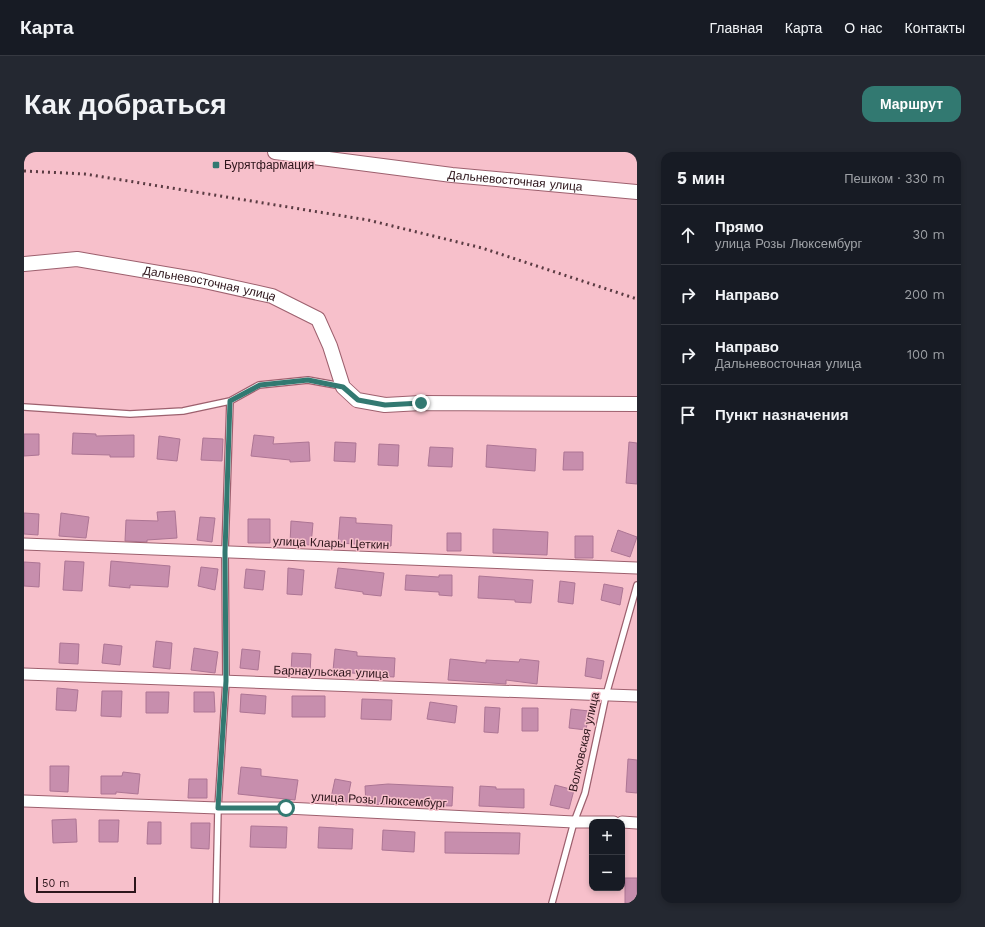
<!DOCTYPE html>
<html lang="ru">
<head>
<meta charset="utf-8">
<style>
  body { margin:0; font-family:"Work Sans",sans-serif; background:#242831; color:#f1f3f6 }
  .controls { position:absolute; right:12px; bottom:12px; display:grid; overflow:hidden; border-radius:8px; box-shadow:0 2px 6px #0003 }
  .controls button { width:36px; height:36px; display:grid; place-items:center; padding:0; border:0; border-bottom:1px solid #363941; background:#171b24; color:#f1f3f6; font:20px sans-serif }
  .scale { position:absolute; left:12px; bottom:10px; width:100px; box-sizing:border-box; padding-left:4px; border:2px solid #2d151b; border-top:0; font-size:11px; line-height:14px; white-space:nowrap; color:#2d151b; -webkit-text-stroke:3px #f7c0cb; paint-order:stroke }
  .stop { position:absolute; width:12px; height:12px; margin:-9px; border:3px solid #327971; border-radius:50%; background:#fff }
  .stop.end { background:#327971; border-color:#fff; box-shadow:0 1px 4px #0008 }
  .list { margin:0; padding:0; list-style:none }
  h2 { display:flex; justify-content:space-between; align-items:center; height:52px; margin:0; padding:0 16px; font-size:17px }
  h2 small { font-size:13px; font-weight:400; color:#9ea1a6 }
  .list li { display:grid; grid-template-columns:26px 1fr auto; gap:12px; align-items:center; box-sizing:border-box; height:60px; padding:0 16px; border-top:1px solid #363941 }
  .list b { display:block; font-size:15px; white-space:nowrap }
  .list p { margin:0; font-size:13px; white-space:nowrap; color:#9ea1a6 }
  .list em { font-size:13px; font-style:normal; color:#9ea1a6 }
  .icon { flex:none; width:22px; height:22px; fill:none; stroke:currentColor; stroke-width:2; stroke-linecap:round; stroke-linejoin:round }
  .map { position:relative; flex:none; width:613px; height:751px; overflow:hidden; border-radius:12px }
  header { display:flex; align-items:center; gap:24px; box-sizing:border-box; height:56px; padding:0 20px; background:#171b24; border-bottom:1px solid #363941 }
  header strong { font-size:19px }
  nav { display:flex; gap:22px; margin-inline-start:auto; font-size:14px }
  .intro { display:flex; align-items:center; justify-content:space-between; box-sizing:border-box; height:96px; padding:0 24px }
  h1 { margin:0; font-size:28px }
  .button { padding:10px 18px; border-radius:12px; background:#327971; color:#fff; font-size:14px; font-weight:700 }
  main { display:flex; gap:24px; padding:0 24px }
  aside { flex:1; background:#171b24; border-radius:12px; box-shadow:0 2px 6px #0003 }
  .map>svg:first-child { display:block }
  .building { fill:#c78ead; stroke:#ad7594 }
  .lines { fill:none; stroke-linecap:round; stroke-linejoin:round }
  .service-casing { stroke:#9d606e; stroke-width:8 }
  .minor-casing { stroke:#9d606e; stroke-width:13 }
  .tertiary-casing { stroke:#9d606e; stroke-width:16 }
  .service { stroke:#fff; stroke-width:5.5 }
  .minor { stroke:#fff; stroke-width:11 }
  .tertiary { stroke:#fff; stroke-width:14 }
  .rail { stroke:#5a3b42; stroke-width:3; stroke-dasharray:2 4; stroke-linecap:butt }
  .route { stroke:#327971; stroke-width:5 }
  .poi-dot { fill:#327971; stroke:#f7c0cb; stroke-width:1.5 }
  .labels { text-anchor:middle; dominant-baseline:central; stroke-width:3; stroke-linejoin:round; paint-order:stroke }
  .poi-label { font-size:12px; fill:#2d151b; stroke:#f7c0cb; text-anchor:start }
  .street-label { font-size:12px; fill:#2d151b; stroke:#f7c0cb }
</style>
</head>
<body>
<header>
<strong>Карта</strong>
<nav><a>Главная</a><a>Карта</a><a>О нас</a><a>Контакты</a></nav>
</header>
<div class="intro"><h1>Как добраться</h1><a class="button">Маршрут</a></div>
<main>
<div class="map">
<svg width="613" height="751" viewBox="0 0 613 751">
  <rect width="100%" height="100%" fill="#f7c0cb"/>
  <path class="building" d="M 49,281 L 72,282 L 72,284 L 110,283 L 110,305 L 86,305 L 86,303 L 48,302 Z
    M 0,282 L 15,282 L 15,303 L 0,304 Z
    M 230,283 L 250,285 L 249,292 L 285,290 L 286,309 L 266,310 L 266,308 L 227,304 Z
    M 135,284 L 156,287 L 153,309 L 133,307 Z
    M 179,286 L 199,287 L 198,309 L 177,308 Z
    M 311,290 L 332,291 L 331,310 L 310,309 Z
    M 605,290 L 613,291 L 613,332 L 602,331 Z
    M 355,292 L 375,293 L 374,314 L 354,313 Z
    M 463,293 L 512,297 L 511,319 L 462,315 Z
    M 406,295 L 429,296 L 428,315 L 404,314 Z
    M 540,300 L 559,300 L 559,318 L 539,318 Z
    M 151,359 L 153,386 L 123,388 L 123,390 L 101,389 L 102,368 L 134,369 L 133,360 Z
    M 0,361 L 15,362 L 14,383 L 0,382 Z
    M 37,361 L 65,365 L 62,386 L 35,384 Z
    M 176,365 L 191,366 L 188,390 L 173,388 Z
    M 316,365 L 332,366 L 332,371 L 368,373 L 367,394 L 314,391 Z
    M 224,367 L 246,367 L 246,391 L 224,391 Z
    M 267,369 L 289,371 L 287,393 L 266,392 Z
    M 469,377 L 524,380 L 523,403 L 469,401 Z
    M 594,378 L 613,385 L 606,405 L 587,399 Z
    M 423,381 L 437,381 L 437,399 L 423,399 Z
    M 551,384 L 569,384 L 569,406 L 551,406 Z
    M 41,409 L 60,410 L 58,439 L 39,438 Z
    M 87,409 L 146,414 L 144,435 L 106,433 L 106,436 L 85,434 Z
    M 0,410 L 16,411 L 15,435 L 0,434 Z
    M 177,415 L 194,417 L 191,438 L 174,434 Z
    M 264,416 L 280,418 L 278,443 L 263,442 Z
    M 314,416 L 360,421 L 357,444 L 339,442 L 339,440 L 311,436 Z
    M 222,417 L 241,419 L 239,438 L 220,436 Z
    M 382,423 L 415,425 L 415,423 L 428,423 L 428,444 L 415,443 L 415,440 L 381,438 Z
    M 455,424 L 509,428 L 507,451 L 491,450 L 491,448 L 454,446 Z
    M 536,429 L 551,431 L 549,452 L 534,450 Z
    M 580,432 L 599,436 L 596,453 L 577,448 Z
    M 132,489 L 148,491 L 146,517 L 129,515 Z
    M 36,491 L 55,492 L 54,512 L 35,511 Z
    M 80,492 L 98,494 L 96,513 L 78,511 Z
    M 170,496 L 194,500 L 191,521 L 167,518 Z
    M 218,497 L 236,499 L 234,518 L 216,516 Z
    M 311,497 L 333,500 L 333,504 L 371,506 L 370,525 L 338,523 L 338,522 L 309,519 Z
    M 268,501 L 287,502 L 286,521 L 267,520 Z
    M 563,506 L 580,509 L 577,527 L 561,524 Z
    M 426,507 L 462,511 L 462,508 L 495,510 L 496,507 L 515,509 L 513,532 L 482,528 L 482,532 L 424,528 Z
    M 33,536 L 54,538 L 52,559 L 32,558 Z
    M 78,539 L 98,539 L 97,565 L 77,564 Z
    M 122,540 L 145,540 L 144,561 L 122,561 Z
    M 170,540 L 190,540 L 191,560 L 170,560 Z
    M 217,542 L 242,544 L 241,562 L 216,560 Z
    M 268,544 L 301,544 L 301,565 L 268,565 Z
    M 338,547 L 368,548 L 367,568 L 337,567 Z
    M 406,550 L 433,554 L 431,571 L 403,567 Z
    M 461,555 L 476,556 L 474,581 L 460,580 Z
    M 498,556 L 514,556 L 514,579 L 498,579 Z
    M 547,557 L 565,559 L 562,578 L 545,576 Z
    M 604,607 L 613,608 L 613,641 L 602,640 Z
    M 26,614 L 45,614 L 44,640 L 26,639 Z
    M 217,615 L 237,617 L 237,624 L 274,628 L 271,648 L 214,642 Z
    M 99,620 L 116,622 L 114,642 L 92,640 L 92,642 L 77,642 L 77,624 L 98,624 Z
    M 165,627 L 183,627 L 183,646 L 164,646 Z
    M 311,627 L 327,630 L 323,650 L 307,646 Z
    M 364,632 L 429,635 L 428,654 L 367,652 L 342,653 L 341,634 Z
    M 531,633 L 550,638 L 545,657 L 526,653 Z
    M 456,634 L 472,635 L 472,637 L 500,637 L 500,656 L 455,654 Z
    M 52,667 L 53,690 L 29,691 L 28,668 Z
    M 75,668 L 95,668 L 94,690 L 75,690 Z
    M 124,670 L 137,670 L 137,692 L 123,692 Z
    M 167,671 L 186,671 L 185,697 L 167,696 Z
    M 227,674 L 263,675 L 262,696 L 226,695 Z
    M 295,675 L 329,677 L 328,697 L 294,696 Z
    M 359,678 L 391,680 L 390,700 L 358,698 Z
    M 421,680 L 496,681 L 495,702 L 421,701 Z
    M 601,726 L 613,726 L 613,751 L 601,751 Z"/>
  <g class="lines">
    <g class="service-casing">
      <path id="service" d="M 0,255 L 106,262 L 159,259 L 206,249 L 235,233 L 284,228 L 317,234
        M 192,751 L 194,656 L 202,529 L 201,400 L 206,249
        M 528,751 L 550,670 L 561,641 L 582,543 L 613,433"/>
    </g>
    <g class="minor-casing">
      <path id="minor" d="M 0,392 L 613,416
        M 0,522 L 613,544
        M 0,649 L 194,656 L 262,656 L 550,670 L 590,670
        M 598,670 L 613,671"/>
    </g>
    <g class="tertiary-casing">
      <g id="tertiary">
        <path id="s1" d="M 251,0 L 428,23 L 613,40"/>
        <path id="s2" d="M 0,112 L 53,107 L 176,128 L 248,144 L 294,167 L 306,194 L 319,235 L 333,248 L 361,253 L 397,251 L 613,252"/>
      </g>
    </g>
    <use href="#service" class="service"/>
    <use href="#minor" class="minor"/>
    <use href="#tertiary" class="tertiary"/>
    <path class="rail" d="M 0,19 L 61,22 L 344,68 L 458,96 L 613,147"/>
  </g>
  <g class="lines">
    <path class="route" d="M 262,656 L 194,656 L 202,529 L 201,400 L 206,249 L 236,233 L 284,228 L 319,235 L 334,248 L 361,253 L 397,251"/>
  </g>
  <rect class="poi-dot" x="188" y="9" width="8" height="8" rx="2"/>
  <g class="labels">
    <g class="poi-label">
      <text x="200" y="13">Бурятфармация</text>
    </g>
    <g class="street-label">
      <text stroke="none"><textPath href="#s1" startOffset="242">Дальневосточная улица</textPath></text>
      <text stroke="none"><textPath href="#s2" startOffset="188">Дальневосточная улица</textPath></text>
      <text transform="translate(307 391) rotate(2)">улица Клары Цеткин</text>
      <text transform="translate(307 520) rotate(2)">Барнаульская улица</text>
      <text transform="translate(560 590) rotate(-77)">Волховская улица</text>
      <text transform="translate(355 648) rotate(3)">улица Розы Люксембург</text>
    </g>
  </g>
</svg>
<div class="controls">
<button>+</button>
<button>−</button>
</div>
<div class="scale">50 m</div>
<div class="stop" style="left:262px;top:656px"></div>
<div class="stop end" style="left:397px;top:251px"></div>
</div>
<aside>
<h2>5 мин<small>Пешком · 330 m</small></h2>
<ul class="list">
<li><svg class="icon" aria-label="ahead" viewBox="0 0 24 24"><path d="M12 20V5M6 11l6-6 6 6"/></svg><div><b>Прямо</b><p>улица Розы Люксембург</p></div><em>30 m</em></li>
<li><svg class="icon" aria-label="right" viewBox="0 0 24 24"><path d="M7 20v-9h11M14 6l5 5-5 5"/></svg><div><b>Направо</b></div><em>200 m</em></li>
<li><svg class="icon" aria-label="right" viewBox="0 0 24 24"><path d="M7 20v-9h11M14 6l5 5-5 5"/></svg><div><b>Направо</b><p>Дальневосточная улица</p></div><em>100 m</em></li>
<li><svg class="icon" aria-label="arrive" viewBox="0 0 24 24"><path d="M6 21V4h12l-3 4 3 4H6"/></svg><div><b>Пункт назначения</b></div></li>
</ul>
</aside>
</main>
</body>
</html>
